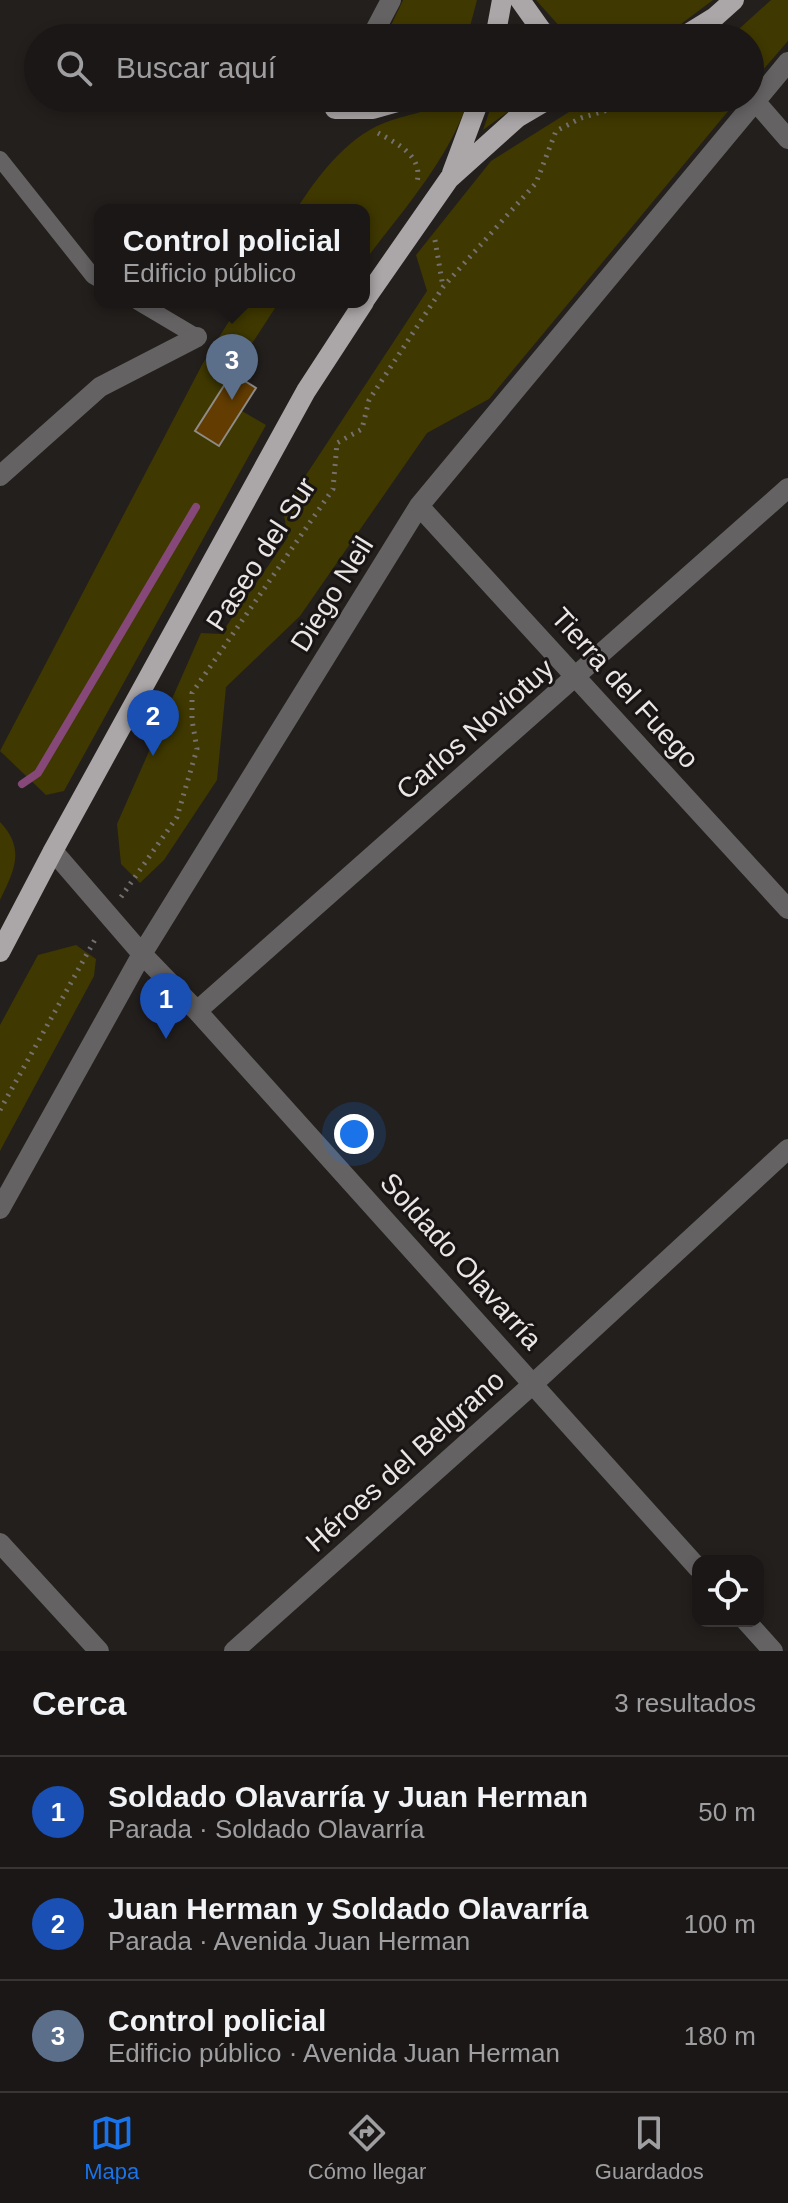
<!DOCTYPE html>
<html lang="es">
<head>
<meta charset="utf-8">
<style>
  body { margin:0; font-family:Arial,sans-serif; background:#272423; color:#f1f3f6 }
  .controls { position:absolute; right:24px; bottom:24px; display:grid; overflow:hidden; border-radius:16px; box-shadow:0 4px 12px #0003 }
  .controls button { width:72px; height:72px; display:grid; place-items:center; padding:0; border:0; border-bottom:2px solid #383635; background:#1a1716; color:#f1f3f6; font:40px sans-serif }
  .you { position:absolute; left:354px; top:1134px; width:28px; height:28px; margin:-20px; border:6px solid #fff; border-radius:50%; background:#1a73e8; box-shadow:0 0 0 12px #1a73e833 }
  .badge { display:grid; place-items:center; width:52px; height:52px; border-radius:50%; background:#1a73e8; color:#fff; font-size:26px; font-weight:700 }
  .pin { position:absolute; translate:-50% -66px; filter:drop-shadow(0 2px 4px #0008) }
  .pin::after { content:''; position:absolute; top:42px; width:28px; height:24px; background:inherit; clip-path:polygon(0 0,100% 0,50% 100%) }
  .popup { position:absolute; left:94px; top:204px; width:276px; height:104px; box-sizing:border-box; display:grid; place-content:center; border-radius:16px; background:#1a1716; filter:drop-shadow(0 2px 6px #0005); font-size:26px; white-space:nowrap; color:#9f9fa1 }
  .popup b { font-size:30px; color:#f1f3f6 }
  .popup::after { content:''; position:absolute; left:50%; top:100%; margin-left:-16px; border:16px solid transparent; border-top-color:#1a1716 }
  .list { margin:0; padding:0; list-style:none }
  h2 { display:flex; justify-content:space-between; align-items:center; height:104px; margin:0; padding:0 32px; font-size:34px }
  h2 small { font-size:26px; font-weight:400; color:#9f9fa1 }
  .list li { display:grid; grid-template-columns:52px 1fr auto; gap:24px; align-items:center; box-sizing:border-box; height:112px; padding:0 32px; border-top:2px solid #383635 }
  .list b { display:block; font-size:30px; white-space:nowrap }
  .list p { margin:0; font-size:26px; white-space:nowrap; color:#9f9fa1 }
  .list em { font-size:26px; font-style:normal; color:#9f9fa1 }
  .icon { flex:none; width:44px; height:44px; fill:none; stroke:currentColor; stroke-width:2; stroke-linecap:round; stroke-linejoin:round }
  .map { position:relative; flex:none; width:788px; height:1651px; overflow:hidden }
  .search { position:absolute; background:#1a1716; box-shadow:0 4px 12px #0003; left:24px; right:24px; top:24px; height:88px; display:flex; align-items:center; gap:20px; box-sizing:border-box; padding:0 28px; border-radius:44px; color:#9f9fa1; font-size:30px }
  .sheet { height:440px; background:#1a1716 }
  nav { display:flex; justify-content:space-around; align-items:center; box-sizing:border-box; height:112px; border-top:2px solid #383635; background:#1a1716; font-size:22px; color:#9f9fa1 }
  nav a { display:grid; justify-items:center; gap:4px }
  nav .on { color:#1a73e8 }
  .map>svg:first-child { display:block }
  .green { fill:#3f3800 }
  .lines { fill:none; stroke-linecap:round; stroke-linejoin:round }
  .stream { stroke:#864878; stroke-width:8 }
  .building { fill:#623c00; stroke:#8f8b88; stroke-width:2 }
  .path { stroke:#74706e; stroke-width:5; stroke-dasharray:2 6; stroke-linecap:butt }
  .lane { stroke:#656263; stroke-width:16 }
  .street { stroke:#656263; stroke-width:20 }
  .primary { stroke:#aba6a7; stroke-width:20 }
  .labels { text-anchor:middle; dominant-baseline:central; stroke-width:6; stroke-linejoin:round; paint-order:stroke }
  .street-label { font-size:28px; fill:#e9e6e5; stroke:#191514 }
</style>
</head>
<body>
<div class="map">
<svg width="788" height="1651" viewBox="0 0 788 1651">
  <rect width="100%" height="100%" fill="#231f1d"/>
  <path class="green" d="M 403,0 L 477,0 L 467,38 L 385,38 Z
    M 536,0 L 713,0 L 677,27 L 648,38 L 590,38 L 561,28 Z
    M 771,0 L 788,0 L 788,41 L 750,85 L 750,38 L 729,38 Z
    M 447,98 L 469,98 C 449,160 402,211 364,262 L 364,210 L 296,210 C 317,177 346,138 384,123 C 406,114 428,114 447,98 Z
    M 494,98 L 527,98 L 483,130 Z
    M 603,98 L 739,98 L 489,399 L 427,433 L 300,616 L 226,687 L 217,780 L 164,860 L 140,883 L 121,864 L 117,824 L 201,633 L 221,634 L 288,537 L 283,510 L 427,291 L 416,255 L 491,161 L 577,107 Z
    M 241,302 L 279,302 L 195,431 L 219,446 L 242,411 L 266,425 L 64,791 L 46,795 L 0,751 L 203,363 Z
    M 0,822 C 26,849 14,871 0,900 Z
    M 76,945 L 96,959 L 94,976 L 0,1151 L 0,1025 L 38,955 Z"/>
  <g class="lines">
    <path class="stream" d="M 22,784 L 38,773 L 196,507"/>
  </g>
  <path class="building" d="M 232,373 L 256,388 L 219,446 L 195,431 Z"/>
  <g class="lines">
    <path class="path" d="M 378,133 C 398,144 423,156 417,182
      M 435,240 L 443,287
      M 121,897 L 177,817 L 197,749 L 192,720 L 192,693 L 333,489 L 337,443 L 362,429 L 369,400 L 443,287 L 536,183 L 556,131 L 581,118 L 647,98
      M 0,1110 L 97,936"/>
    <path class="lane" d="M 0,159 L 93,276 L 100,280
      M 138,302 L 197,337"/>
    <path class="street" d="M 371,38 L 391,0
      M 755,101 L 788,139
      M 0,476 L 100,387 L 197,337
      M 419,506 L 788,909
      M 53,851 L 142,954 L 197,1011 L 698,1568
      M 197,1011 L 788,488
      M 0,1209 L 142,954 L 419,506 L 788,62
      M 0,1543 L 99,1651
      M 746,1621 L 773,1651
      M 234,1651 L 533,1384 L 788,1149"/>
    <path class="primary" d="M 520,0 L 542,31 L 553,38
      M 495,38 L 502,0
      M 681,38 L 715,17 L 734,0
      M 335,109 L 373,109 L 412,98
      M 452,173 L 480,98
      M 364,301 L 449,179 L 517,118 L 551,98
      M 0,952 L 53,851 L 306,391 L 364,302"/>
  </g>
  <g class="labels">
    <g class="street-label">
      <text transform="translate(261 554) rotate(-57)">Paseo del Sur</text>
      <text transform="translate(332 594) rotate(-58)">Diego Neil</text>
      <text transform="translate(625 688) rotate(48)">Tierra del Fuego</text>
      <text transform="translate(475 729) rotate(-41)">Carlos Noviotuy</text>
      <text transform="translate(461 1261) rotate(48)">Soldado Olavarría</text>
      <text transform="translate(405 1461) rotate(-42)">Héroes del Belgrano</text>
    </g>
  </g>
</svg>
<div class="controls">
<button><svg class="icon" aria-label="locate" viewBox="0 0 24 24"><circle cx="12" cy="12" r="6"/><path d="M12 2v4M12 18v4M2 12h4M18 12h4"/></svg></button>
</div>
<div class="you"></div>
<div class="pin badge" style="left:166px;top:1039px;background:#1a4fb4">1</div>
<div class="pin badge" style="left:153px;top:756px;background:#1a4fb4">2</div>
<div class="pin badge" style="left:232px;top:400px;background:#5c6f8a">3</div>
<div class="popup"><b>Control policial</b>Edificio público</div>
<div class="search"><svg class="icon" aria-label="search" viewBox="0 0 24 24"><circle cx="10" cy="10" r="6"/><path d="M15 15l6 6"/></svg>Buscar aquí</div>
</div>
<section class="sheet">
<h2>Cerca<small>3 resultados</small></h2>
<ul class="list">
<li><span class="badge" style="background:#1a4fb4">1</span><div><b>Soldado Olavarría y Juan Herman</b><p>Parada · Soldado Olavarría</p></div><em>50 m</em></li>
<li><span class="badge" style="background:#1a4fb4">2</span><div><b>Juan Herman y Soldado Olavarría</b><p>Parada · Avenida Juan Herman</p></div><em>100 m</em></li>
<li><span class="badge" style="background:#5c6f8a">3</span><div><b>Control policial</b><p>Edificio público · Avenida Juan Herman</p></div><em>180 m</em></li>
</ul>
</section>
<nav>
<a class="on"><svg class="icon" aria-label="map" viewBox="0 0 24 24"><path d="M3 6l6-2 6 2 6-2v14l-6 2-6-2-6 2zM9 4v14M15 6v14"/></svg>Mapa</a>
<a><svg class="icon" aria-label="directions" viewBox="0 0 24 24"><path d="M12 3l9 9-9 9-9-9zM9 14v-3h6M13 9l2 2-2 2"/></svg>Cómo llegar</a>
<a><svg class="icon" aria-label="saved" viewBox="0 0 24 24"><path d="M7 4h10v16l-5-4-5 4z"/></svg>Guardados</a>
</nav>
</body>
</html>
